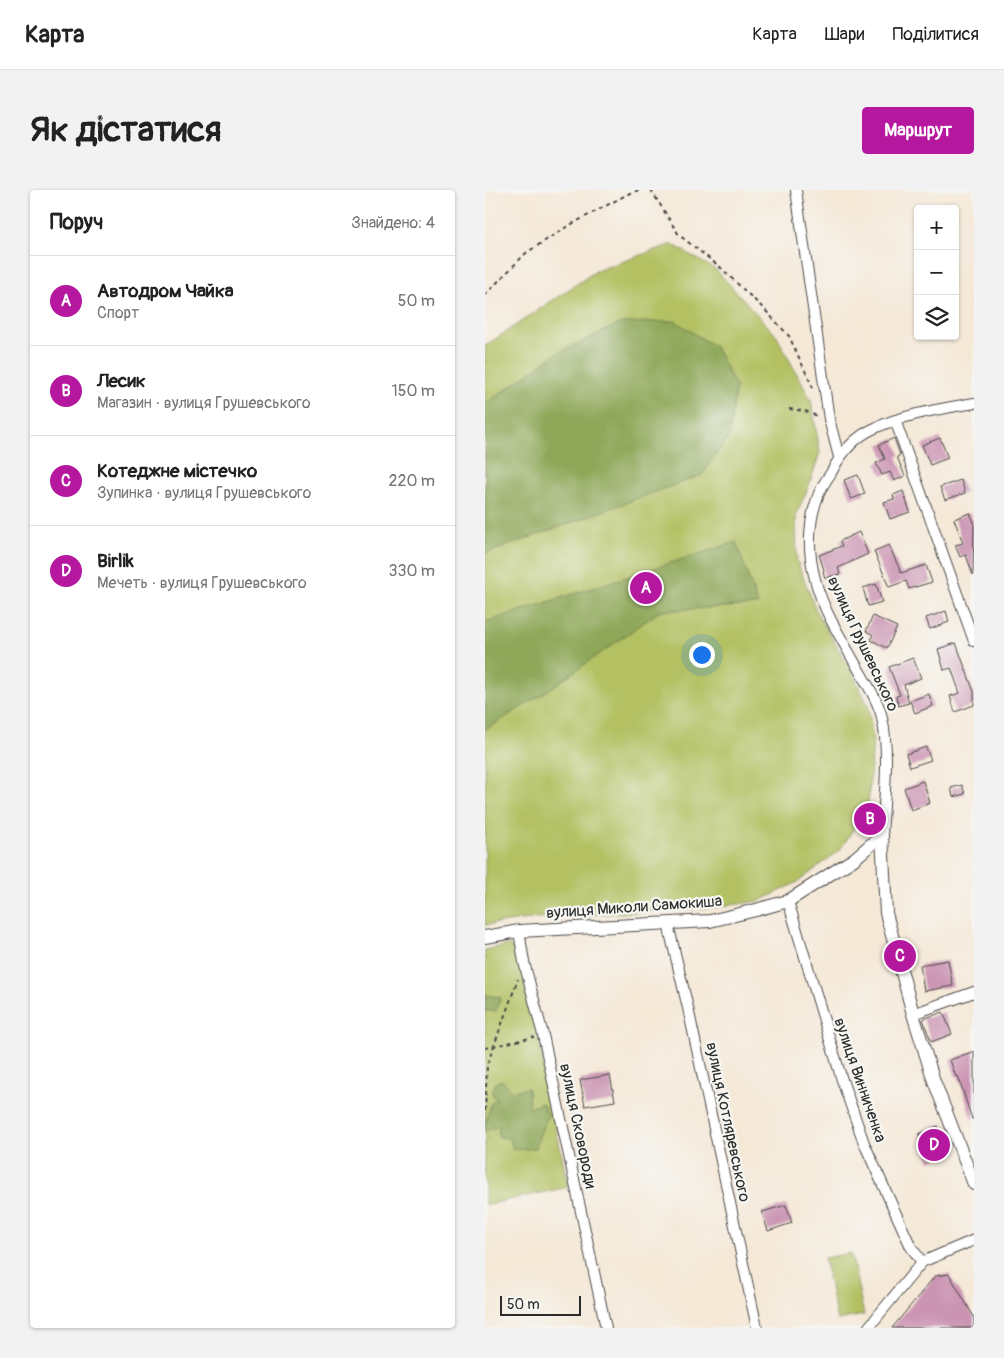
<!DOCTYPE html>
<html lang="uk">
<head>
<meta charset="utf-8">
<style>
  body { margin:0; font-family:Pangolin,sans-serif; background:#f2f2f2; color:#222 }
  .controls { position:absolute; right:15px; top:15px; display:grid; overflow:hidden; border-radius:5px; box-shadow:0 1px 4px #0004 }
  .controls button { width:45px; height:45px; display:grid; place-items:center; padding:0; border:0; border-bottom:1px solid #e0e0e0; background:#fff; color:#222; font:25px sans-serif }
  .scale { position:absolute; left:15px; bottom:12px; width:81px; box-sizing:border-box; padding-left:5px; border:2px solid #2b2b2b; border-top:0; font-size:14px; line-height:18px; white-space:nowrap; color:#2b2b2b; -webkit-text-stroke:4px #f6f6f2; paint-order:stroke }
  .you { position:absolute; left:216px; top:464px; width:18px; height:18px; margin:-12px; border:4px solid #fff; border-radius:50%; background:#1a73e8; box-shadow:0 0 0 8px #1a73e833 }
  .badge { display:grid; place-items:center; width:32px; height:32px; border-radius:50%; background:#b5179e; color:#fff; font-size:16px; font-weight:700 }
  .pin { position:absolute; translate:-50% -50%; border:2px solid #fff; box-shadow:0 1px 5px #0006 }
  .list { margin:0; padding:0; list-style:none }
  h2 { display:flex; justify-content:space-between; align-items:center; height:65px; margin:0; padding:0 20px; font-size:21px }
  h2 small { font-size:16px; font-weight:400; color:#767676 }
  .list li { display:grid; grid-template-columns:32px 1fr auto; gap:15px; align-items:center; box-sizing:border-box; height:90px; padding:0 20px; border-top:1px solid #e0e0e0 }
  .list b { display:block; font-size:19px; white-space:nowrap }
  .list p { margin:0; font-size:16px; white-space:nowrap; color:#767676 }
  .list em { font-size:16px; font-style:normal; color:#767676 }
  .icon { flex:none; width:28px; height:28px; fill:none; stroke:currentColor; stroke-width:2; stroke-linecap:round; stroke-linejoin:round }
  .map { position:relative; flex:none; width:489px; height:1138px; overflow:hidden; border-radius:5px }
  header { display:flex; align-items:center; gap:30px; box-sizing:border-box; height:70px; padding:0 25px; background:#fff; border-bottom:1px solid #e0e0e0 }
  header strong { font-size:24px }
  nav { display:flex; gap:28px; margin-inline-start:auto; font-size:18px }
  .intro { display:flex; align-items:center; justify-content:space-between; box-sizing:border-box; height:120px; padding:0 30px }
  h1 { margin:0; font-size:35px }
  .button { padding:12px 22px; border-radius:5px; background:#b5179e; color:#fff; font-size:18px; font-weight:700 }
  main { display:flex; gap:30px; padding:0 30px }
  aside { flex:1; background:#fff; border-radius:5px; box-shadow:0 1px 4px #0004 }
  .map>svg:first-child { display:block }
  .green { fill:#b3c163; stroke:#6f7647 }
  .forest { fill:#8ea759; stroke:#5c6942 }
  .building { fill:#cb94b3 }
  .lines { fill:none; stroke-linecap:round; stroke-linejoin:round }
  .minor-casing { stroke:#494745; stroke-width:12 }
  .tertiary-casing { stroke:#494745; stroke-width:14 }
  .path { stroke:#494745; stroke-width:2; stroke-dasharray:4 4; stroke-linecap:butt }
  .minor { stroke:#fff; stroke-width:10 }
  .tertiary { stroke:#fff; stroke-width:12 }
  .labels { text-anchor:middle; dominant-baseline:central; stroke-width:4.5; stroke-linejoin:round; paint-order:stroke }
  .street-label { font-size:16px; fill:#2b2b2b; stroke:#f6f6f2 }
</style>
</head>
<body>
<header>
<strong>Карта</strong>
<nav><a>Карта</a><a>Шари</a><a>Поділитися</a></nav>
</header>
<div class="intro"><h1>Як дістатися</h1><a class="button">Маршрут</a></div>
<main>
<aside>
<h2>Поруч<small>Знайдено: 4</small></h2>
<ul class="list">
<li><span class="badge">A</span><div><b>Автодром Чайка</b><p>Спорт</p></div><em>50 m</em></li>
<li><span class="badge">B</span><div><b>Лесик</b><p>Магазин · вулиця Грушевського</p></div><em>150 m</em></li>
<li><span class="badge">C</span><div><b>Котеджне містечко</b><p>Зупинка · вулиця Грушевського</p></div><em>220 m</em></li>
<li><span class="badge">D</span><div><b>Birlik</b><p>Мечеть · вулиця Грушевського</p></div><em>330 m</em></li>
</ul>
</aside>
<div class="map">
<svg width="489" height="1138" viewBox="0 0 489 1138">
  <rect width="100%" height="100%" fill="#f6f6f2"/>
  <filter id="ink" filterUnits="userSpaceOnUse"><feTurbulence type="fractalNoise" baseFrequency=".02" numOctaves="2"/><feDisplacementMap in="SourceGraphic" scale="10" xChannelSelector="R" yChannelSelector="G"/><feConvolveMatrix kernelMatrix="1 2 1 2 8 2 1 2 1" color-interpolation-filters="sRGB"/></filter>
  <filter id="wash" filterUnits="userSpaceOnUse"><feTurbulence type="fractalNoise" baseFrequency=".0096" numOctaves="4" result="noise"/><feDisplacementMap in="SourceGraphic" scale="20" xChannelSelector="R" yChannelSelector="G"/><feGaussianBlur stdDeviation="1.12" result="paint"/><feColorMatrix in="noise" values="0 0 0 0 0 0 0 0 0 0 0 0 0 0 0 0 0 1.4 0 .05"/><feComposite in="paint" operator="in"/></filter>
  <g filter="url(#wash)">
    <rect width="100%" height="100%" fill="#f5e8d7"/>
    <path class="green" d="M 187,54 L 231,80 L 291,145 L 326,210 L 335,262 L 325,293 L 311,326 L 312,371 L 333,425 L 363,475 L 383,515 L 388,550 L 383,616 L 355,660 L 313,692 L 275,711 L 223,718 L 52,728 L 0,735 L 0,156 L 111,81 Z
      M 23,755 L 31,761 L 52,840 L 83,997 L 0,1015 L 0,760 Z
      M 366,1063 L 379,1125 L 352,1130 L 339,1068 Z"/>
    <path class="forest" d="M 190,131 L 230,157 L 251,196 L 244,246 L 217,285 L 0,364 L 0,214 L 71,164 L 136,133 Z
      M 251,352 L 273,415 L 175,421 L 59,503 L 0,540 L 0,432 Z
      M 1,805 L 16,807 L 11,821 L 0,821 Z
      M 17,890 L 27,901 L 43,898 L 44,918 L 57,913 L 63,925 L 55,944 L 51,958 L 28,960 L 25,948 L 13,947 L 14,936 L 0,941 C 0,931 4,923 6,913 L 12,910 L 7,904 L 10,893 Z"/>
    <g id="blocks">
      <path class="building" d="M 409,248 L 415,265 L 412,267 L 420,286 L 409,291 L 405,282 L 397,285 L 391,273 L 400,269 L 394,255 Z
        M 455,248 L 463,268 L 445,275 L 437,255 Z
        M 373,285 L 380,304 L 366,309 L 359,290 Z
        M 476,290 L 480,303 L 460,310 L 455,297 Z
        M 418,301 L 425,322 L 405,329 L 399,312 L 409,309 L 408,305 Z
        M 485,323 L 489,332 L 488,385 L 481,365 L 475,367 L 470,355 L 478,353 L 469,329 Z
        M 374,342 L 383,364 L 353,378 L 355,384 L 340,388 L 338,381 L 339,380 L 334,365 L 357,356 L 355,351 Z
        M 404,355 L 416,383 L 441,375 L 447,392 L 424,399 L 421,391 L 404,397 L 389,361 Z
        M 391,394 L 397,412 L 383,416 L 378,398 Z
        M 461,421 L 464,432 L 445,439 L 441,428 Z
        M 388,426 L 412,437 L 402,458 L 386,450 L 388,445 L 381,441 Z
        M 471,453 L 489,502 L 489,515 L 470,522 L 465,506 L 475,503 L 466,478 L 459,480 L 453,459 Z
        M 428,468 L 436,488 L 419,495 L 424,513 L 413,516 L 411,506 L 415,505 L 404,477 Z
        M 444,504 L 448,516 L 430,523 L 425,511 Z
        M 441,557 L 446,570 L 425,577 L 421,564 Z
        M 438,591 L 445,613 L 426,620 L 419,598 Z
        M 477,595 L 480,604 L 468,607 L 466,598 Z
        M 384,616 L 392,620 L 391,633 L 387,642 L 375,636 Z
        M 463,770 L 468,796 L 439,801 L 435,775 Z
        M 458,822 L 467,844 L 446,852 L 438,829 Z
        M 489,861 L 489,929 L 487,929 L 473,886 L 471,887 L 465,870 Z
        M 125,885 L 130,911 L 100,916 L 95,890 Z
        M 453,936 L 459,953 L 457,954 L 461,964 L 445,971 L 434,944 Z
        M 301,1015 L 307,1033 L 283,1041 L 277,1022 Z
        M 464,1084 L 489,1127 L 489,1138 L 407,1138 L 450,1086 Z"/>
    </g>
  </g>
  <g filter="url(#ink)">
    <use href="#blocks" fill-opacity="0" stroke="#494745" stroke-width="1"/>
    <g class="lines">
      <g class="minor-casing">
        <path id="minor" d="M 311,0 L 344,229 L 354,267
          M 410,230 L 489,451
          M 397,645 C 399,609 405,563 397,528 C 394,513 385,499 378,487 C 367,468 356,449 346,430 C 326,391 317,349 333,306 C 336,298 341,290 346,283 C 356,263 369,247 390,238 C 421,224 456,219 489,213
          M 303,711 L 357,890 L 379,953 L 426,1057 L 437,1072
          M 183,734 L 203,818 L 272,1138
          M 34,741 L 39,772 L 58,845 L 121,1138
          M 428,824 L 489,802
          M 383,1138 L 437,1072 L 489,1050"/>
      </g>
      <g class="tertiary-casing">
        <path id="tertiary" d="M 397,645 L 401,723 L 428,824 L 449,891 L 489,994
          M 0,747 L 34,741 L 225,731 L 271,720 L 303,711 L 369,669 L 397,645"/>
      </g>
      <path class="path" d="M 166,0 L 194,45 L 235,77 L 281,121 L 304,146 L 328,198
        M 0,105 L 41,63 L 83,36 L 145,3 L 155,0
        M 304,219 L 320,221 L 334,227
        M 0,858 L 49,847
        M 0,921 L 2,875 L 33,789"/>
      <use href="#minor" class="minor"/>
      <use href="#tertiary" class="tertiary"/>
    </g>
  </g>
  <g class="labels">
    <g class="street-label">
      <text transform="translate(378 454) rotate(65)">вулиця Грушевського</text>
      <text transform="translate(149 717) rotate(-4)">вулиця Миколи Самокиша</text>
      <text transform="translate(375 890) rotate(71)">вулиця Винниченка</text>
      <text transform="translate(243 932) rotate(78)">вулиця Котляревського</text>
      <text transform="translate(93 936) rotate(78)">вулиця Сковороди</text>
    </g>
  </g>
</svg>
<div class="controls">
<button>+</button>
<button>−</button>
<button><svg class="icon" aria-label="layers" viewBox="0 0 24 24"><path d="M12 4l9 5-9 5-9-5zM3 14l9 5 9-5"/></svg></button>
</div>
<div class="scale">50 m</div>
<div class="you"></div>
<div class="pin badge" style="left:161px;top:398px">A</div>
<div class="pin badge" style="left:385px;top:629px">B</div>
<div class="pin badge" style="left:415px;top:766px">C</div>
<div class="pin badge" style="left:449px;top:955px">D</div>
</div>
</main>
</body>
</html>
